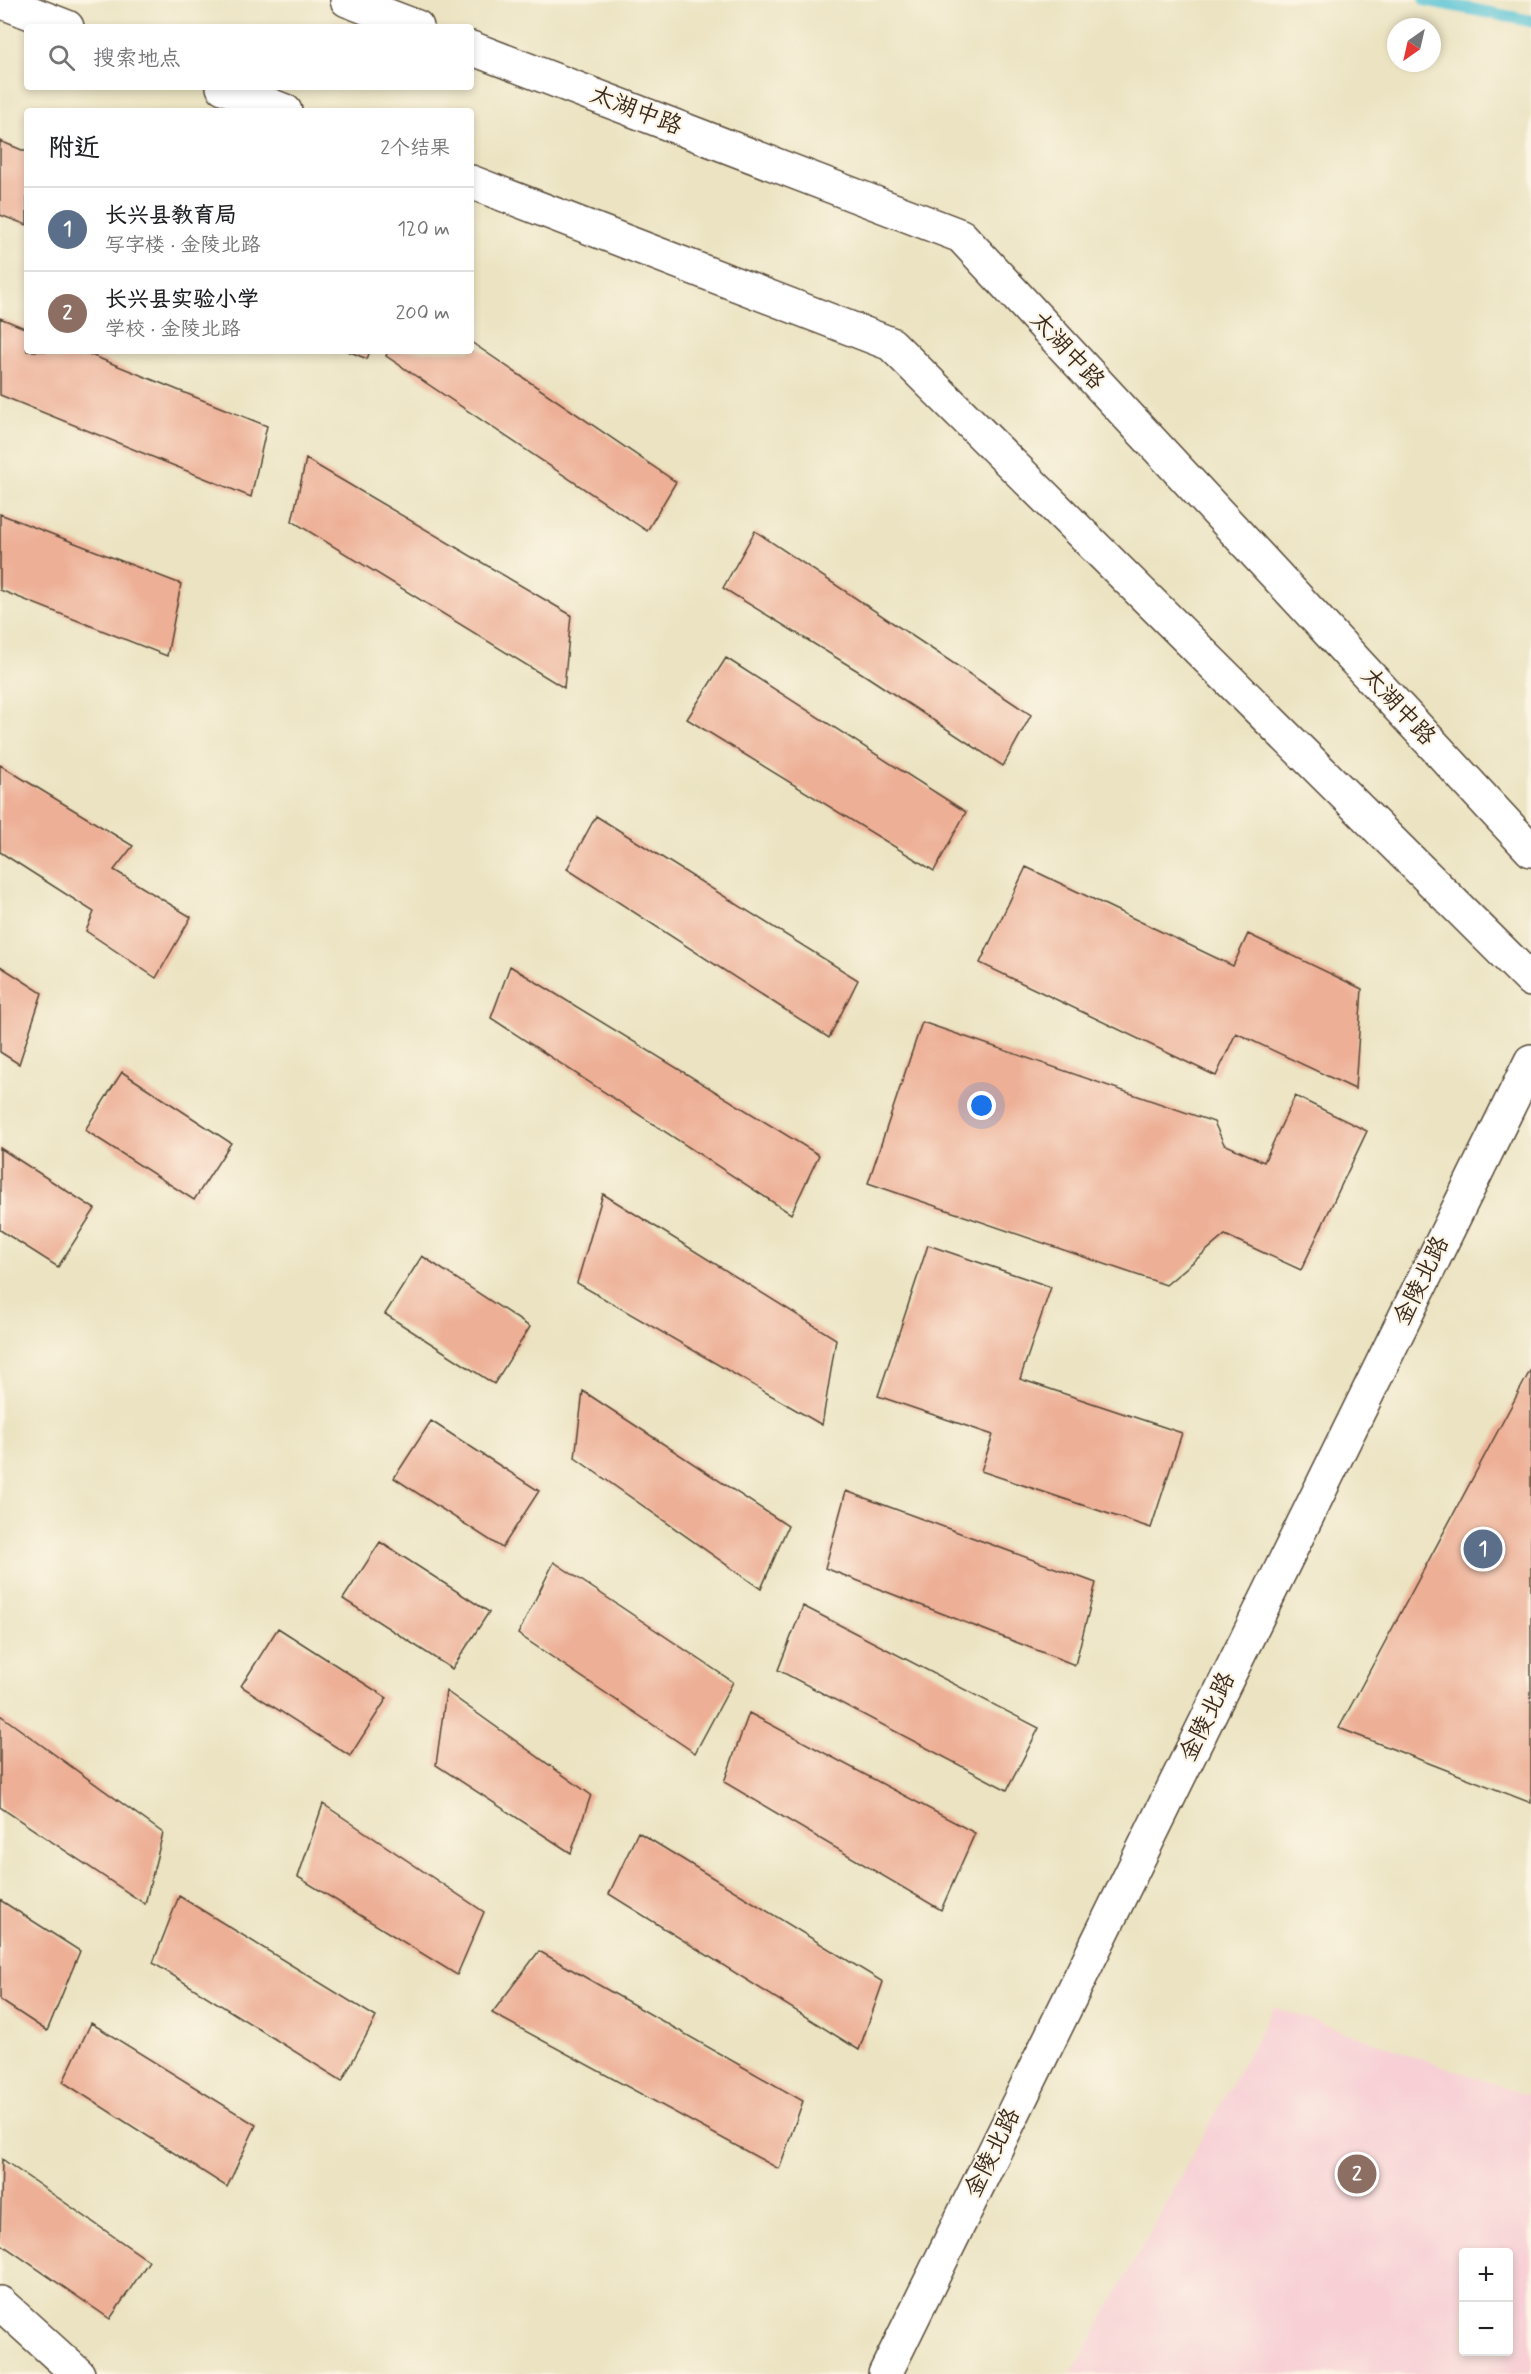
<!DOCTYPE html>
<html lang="zh">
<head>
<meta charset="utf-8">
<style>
  body { margin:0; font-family:Mynerve,"LXGW WenKai TC",sans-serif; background:#f2f2f2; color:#202124 }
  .controls { position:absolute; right:18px; bottom:18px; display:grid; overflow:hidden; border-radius:6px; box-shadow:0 3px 9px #0003 }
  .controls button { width:54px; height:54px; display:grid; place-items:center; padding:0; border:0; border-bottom:2px solid #e0e0e0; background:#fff; color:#202124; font:30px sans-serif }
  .compass { position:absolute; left:1387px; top:18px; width:54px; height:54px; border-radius:50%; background:#fff; box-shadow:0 3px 9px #0003; rotate:214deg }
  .you { position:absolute; left:982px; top:1106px; width:21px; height:21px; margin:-15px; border:4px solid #fff; border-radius:50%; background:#1a73e8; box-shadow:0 0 0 9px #1a73e833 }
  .badge { display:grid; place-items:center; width:39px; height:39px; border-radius:50%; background:#0f766e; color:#fff; font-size:20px; font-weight:700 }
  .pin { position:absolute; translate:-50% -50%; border:3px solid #fff; box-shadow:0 2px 6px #0006 }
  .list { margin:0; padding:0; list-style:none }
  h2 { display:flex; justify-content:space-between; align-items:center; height:78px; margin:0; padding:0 24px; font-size:26px }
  h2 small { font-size:20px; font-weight:400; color:#757577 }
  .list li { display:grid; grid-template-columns:39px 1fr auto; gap:18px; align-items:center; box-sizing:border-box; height:84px; padding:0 24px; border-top:2px solid #e0e0e0 }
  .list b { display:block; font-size:22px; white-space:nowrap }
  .list p { margin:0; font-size:20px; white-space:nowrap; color:#757577 }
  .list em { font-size:20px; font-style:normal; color:#757577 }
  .icon { flex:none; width:33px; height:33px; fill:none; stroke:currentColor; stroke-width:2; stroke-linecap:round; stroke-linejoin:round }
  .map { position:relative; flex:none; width:1531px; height:2374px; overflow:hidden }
  .search { position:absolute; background:#fff; box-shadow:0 3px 9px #0003; left:24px; top:24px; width:450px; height:66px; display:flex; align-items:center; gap:15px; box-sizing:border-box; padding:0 21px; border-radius:6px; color:#757577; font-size:22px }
  .panel { position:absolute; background:#fff; box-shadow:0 3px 9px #0003; left:24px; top:108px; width:450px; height:246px; border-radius:6px }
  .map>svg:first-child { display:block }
  .built { fill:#f7cfd5; fill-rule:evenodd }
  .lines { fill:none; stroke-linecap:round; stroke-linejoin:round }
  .stream { stroke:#5ac4d6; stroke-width:12 }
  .building { fill:#edaf95 }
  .minor-casing { stroke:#554636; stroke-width:36 }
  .major-casing { stroke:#554636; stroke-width:36 }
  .minor { stroke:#fff; stroke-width:33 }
  .major { stroke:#fff; stroke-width:33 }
  .labels { text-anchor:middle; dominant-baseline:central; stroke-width:4.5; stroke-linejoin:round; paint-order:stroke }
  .street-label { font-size:24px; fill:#3b2a1e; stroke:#fcf5e5 }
</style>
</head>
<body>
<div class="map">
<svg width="1531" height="2374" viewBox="0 0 1531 2374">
  <rect width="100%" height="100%" fill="#fcf5e5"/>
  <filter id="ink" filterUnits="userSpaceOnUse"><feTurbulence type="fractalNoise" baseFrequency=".0167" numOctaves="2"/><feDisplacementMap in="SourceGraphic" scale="12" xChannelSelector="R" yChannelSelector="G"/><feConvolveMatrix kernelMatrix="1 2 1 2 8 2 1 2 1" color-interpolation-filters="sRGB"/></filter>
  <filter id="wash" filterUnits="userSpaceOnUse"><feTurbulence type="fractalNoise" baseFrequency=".008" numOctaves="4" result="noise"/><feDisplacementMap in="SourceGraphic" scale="24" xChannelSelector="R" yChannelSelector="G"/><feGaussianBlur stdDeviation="1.35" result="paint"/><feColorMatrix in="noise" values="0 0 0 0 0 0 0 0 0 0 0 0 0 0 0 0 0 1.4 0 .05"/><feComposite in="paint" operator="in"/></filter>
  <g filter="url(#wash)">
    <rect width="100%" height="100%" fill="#ebe3c1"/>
    <path class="built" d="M 1274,2007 L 1526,2095 L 1531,2086 L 1531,2374 L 1072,2374 ZM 1464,2252 L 1508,2252 L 1508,2352 L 1464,2352 Z"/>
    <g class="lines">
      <path class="stream" d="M 1425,0 L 1531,21"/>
    </g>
    <g id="blocks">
      <path class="building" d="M 0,141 L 27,152 L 27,225 L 0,215 Z
        M 0,318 L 27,329 L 27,351 L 81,351 L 267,426 L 251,497 L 0,395 Z
        M 471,342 L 676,482 L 647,531 L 386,356 L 388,351 L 471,351 Z
        M 348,351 L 370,351 L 367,359 Z
        M 306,459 L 571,615 L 564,688 L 292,521 Z
        M 0,514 L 181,584 L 167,656 L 0,590 Z
        M 755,531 L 1031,715 L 1003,766 L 866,676 L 723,588 Z
        M 726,658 L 966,812 L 934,871 L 687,719 Z
        M 0,765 L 133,846 L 114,870 L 191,917 L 156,978 L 86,931 L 94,912 L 0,852 Z
        M 596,816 L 858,980 L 829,1038 L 567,869 Z
        M 1026,867 L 1233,966 L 1248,934 L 1362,989 L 1355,1089 L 1236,1033 L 1216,1076 L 980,963 Z
        M 0,966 L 42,993 L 19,1064 L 0,1052 Z
        M 510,966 L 819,1155 L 791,1214 L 491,1018 Z
        M 922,1022 L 1214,1122 L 1224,1144 L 1264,1162 L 1295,1096 L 1367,1131 L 1301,1270 L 1225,1235 L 1166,1285 L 868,1183 Z
        M 122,1072 L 231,1143 L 194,1200 L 85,1130 Z
        M 0,1148 L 95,1209 L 58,1267 L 0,1230 Z
        M 603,1194 L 836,1339 L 822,1425 L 577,1283 Z
        M 928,1245 L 1051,1287 L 1020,1379 L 1182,1433 L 1151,1528 L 981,1471 L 993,1435 L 878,1396 Z
        M 422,1256 L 530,1327 L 494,1384 L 385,1314 Z
        M 1531,1369 L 1531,1803 L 1339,1728 Z
        M 583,1391 L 788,1526 L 761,1589 L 575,1458 Z
        M 431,1421 L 539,1491 L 502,1548 L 394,1478 Z
        M 846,1491 L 1096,1583 L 1075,1665 L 825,1568 Z
        M 380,1542 L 489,1612 L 452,1669 L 343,1599 Z
        M 554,1562 L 733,1682 L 695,1753 L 518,1634 Z
        M 803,1606 L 1039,1728 L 1007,1790 L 778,1670 Z
        M 278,1628 L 387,1698 L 350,1756 L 241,1686 Z
        M 446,1691 L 591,1795 L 571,1853 L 436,1765 Z
        M 749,1713 L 975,1833 L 941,1910 L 724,1782 Z
        M 0,1715 L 163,1833 L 145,1904 L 0,1807 Z
        M 323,1804 L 484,1912 L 457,1975 L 298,1877 Z
        M 638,1832 L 883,1982 L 859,2050 L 609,1894 Z
        M 179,1896 L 376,2017 L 342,2081 L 153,1963 Z
        M 0,1900 L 80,1951 L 47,2031 L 0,2000 Z
        M 539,1951 L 803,2101 L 779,2169 L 492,2013 Z
        M 91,2023 L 256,2125 L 227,2187 L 63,2082 Z
        M 2,2159 L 149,2261 L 110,2319 L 0,2243 Z"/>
    </g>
  </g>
  <g filter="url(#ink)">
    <use href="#blocks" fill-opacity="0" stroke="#554636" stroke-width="1.5"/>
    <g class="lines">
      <g class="minor-casing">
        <path id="minor" d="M 347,0 L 417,27
          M 0,1 L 67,27
          M 471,48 L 961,236 L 1531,850
          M 223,87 L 285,111
          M 471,182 L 891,344 L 1531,980
          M 0,2303 L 78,2374"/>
      </g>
      <g class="major-casing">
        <path id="major" d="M 885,2374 L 1531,1061"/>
      </g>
      <use href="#minor" class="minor"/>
      <use href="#major" class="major"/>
    </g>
  </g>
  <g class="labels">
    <g class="street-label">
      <text transform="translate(636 111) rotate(21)">太湖中路</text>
      <text transform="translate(1067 351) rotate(47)">太湖中路</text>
      <text transform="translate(1398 707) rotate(47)">太湖中路</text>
      <text transform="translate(1422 1281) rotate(-64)">金陵北路</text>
      <text transform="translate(1208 1717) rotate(-64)">金陵北路</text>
      <text transform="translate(993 2153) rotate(-64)">金陵北路</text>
    </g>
  </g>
</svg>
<div class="controls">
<button>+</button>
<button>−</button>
</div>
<svg class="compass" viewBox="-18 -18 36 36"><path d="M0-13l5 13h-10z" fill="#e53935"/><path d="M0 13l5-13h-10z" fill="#757577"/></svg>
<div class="you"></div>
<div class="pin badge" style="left:1483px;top:1549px;background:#5c6f8a">1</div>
<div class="pin badge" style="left:1357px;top:2174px;background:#8d6e63">2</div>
<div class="search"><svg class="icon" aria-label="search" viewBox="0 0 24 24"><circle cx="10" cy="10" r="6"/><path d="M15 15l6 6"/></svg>搜索地点</div>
<section class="panel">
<h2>附近<small>2个结果</small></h2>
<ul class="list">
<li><span class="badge" style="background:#5c6f8a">1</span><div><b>长兴县教育局</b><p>写字楼 · 金陵北路</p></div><em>120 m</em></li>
<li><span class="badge" style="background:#8d6e63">2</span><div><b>长兴县实验小学</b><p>学校 · 金陵北路</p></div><em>200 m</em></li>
</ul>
</section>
</div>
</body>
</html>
